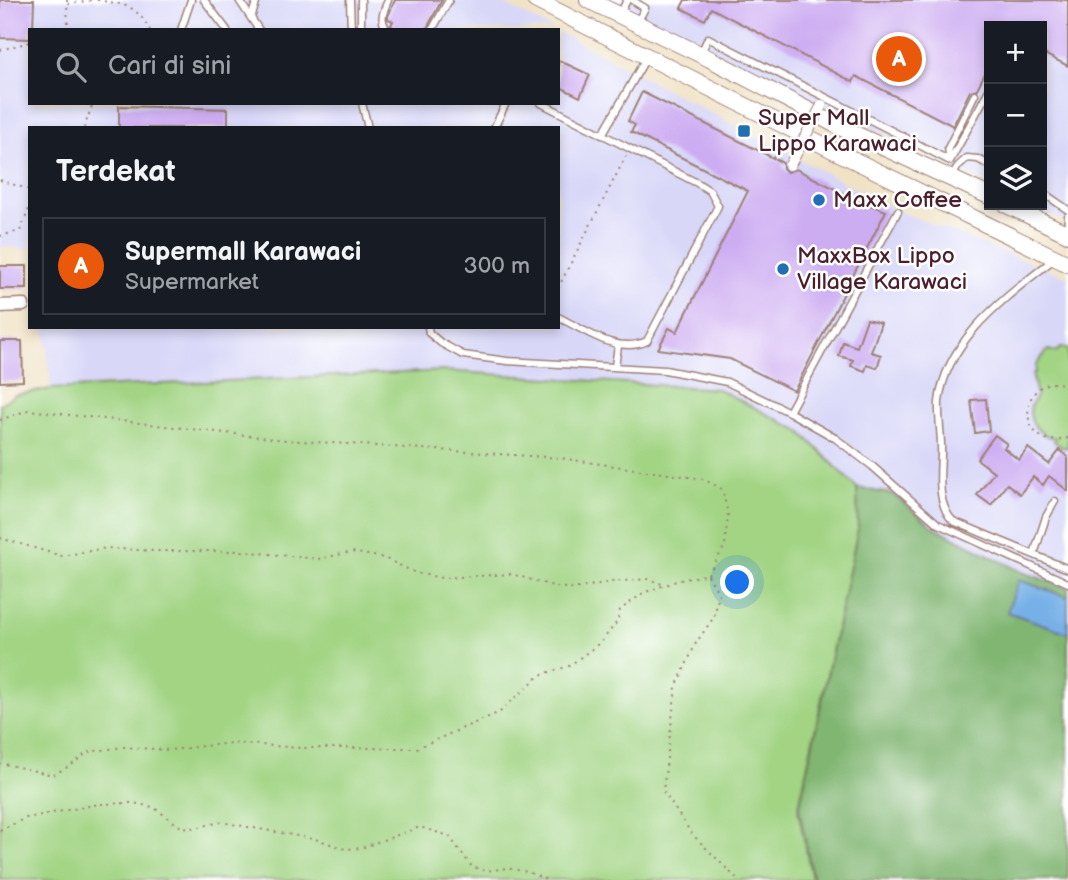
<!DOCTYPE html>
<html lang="id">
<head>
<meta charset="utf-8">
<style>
  body { margin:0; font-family:"Balsamiq Sans",sans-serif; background:#20242c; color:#f1f3f6 }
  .controls { position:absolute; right:21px; top:21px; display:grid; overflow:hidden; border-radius:0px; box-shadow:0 4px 10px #0003 }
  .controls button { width:63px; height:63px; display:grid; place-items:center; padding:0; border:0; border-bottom:2px solid #363941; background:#171b24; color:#f1f3f6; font:35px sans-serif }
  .you { position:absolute; left:738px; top:583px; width:24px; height:24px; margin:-18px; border:5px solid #fff; border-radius:50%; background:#1a73e8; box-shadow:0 0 0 10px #1a73e833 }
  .badge { display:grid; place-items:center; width:46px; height:46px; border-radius:50%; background:#ea580c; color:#fff; font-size:23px; font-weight:700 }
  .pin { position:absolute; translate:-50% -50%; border:4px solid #fff; box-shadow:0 2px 7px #0006 }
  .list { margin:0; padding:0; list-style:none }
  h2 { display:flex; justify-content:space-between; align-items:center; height:91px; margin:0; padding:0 28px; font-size:30px }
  h2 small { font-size:23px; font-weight:400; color:#9ea1a6 }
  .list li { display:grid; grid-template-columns:46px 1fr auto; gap:21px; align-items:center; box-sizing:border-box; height:98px; margin:0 14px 14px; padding:0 14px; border:2px solid #363941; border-radius:0px }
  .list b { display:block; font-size:26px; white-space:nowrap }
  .list p { margin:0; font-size:23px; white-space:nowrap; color:#9ea1a6 }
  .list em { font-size:23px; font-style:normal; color:#9ea1a6 }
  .icon { flex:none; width:38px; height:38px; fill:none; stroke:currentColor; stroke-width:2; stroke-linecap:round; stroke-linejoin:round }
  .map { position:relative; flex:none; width:1068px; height:880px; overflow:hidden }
  .search { position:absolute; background:#171b24; box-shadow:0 4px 10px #0003; left:28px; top:28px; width:532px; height:77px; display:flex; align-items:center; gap:18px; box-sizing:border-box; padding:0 24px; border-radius:0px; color:#9ea1a6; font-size:26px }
  .panel { position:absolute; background:#171b24; box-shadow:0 4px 10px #0003; left:28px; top:126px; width:532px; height:203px; border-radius:0px }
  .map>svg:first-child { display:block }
  .built { fill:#d8d7f8 }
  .green { fill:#a2d484; stroke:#767a58; stroke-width:2 }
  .forest { fill:#81b672; stroke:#666a4e; stroke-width:2 }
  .water { fill:#76b0e7; stroke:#606889; stroke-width:2 }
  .building { fill:#cdadf2 }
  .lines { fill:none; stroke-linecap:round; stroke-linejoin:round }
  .service-casing { stroke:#9d8078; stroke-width:9 }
  .minor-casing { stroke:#9d8078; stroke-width:15 }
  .tertiary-casing { stroke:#9d8078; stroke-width:18 }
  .path { stroke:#9d8078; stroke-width:2; stroke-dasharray:2 5; stroke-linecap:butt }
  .service { stroke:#fff; stroke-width:6 }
  .minor { stroke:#fff; stroke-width:12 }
  .tertiary { stroke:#fff; stroke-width:16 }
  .pedestrian-bridge-casing { stroke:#9d8078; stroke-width:12; stroke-linecap:butt }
  .pedestrian-bridge { stroke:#fff; stroke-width:10 }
  .poi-dot { fill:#1f6fb2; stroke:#fff; stroke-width:2.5 }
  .labels { text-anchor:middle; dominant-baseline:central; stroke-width:5; stroke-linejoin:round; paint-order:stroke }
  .poi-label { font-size:23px; fill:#4a1f2b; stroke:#fff; text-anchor:start }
</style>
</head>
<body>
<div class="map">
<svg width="1068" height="880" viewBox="0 0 1068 880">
  <rect width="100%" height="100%" fill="#fff"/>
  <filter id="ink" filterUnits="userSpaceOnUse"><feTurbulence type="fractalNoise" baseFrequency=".0143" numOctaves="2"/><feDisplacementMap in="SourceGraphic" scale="14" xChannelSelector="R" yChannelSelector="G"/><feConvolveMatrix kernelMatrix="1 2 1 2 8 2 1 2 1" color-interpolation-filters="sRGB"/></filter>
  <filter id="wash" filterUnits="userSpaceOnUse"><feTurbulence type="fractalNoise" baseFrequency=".00686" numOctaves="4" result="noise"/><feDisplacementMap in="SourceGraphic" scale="28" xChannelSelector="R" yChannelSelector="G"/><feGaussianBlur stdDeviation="1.57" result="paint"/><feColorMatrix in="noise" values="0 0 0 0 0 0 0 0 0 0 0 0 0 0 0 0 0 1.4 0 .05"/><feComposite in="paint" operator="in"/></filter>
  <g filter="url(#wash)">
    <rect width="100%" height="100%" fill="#f0e2c4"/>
    <path class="built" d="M 0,0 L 497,0 L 553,30 L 30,30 L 30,103 L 558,103 L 558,32 L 898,211 L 1068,277 L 1068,588 L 1022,572 L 934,527 L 892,494 L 857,488 L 800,431 L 718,389 L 444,371 L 51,389 L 45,327 L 558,327 L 558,128 L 30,128 L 30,249 L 0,247 Z
      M 608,0 L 1068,0 L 1068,223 L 1030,205 L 1042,205 L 1042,26 L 989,26 L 989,185 Z"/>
    <path class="green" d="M 1062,347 L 1068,349 L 1068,447 C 1063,449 1057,445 1054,441 L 1056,438 C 1041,436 1027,424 1031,406 C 1032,403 1035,399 1036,396 C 1037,388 1032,382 1033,373 L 1036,372 L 1036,365 L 1048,350 L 1056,352 Z
      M 444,371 L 718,389 L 800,431 L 857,488 L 858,529 L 798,810 L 812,880 L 0,880 L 0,404 L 15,395 L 51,389 Z"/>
    <path class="forest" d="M 857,488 L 892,494 L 934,527 L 1022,572 L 1068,588 L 1068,880 L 813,880 L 799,809 L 858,529 Z"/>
    <path class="water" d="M 1019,580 L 1068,597 L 1068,633 L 1007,612 Z"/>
    <g id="blocks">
      <path class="building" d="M 0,0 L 34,0 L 33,30 L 30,30 L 30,39 L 0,38 Z
        M 395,0 L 442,0 L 426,30 L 393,28 L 391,25 L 393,21 L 388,19 L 388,16 Z
        M 685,0 L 1068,0 L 1068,66 L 1042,53 L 1042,26 L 1019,26 L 1011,23 L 1009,26 L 989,26 L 989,65 L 977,89 L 970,91 L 953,126 L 856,76 L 853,82 L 711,8 L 705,20 L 681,8 Z
        M 558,60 L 590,75 L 580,97 L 558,86 Z
        M 642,92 L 783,163 L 783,168 L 787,172 L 796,169 L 857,200 L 886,211 L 794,391 L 730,359 L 658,349 L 669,328 L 677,332 L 748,191 L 631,132 L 635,125 L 628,121 Z
        M 119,106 L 228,109 L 228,128 L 119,128 Z
        M 0,266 L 27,266 L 27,289 L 0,289 Z
        M 867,319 L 881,323 L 871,352 L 881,355 L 877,368 L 867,365 L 865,371 L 851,366 L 853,360 L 839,356 L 843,342 L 857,347 Z
        M 0,341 L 22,341 L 23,381 L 0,382 Z
        M 986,399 L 989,431 L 975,433 L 971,400 Z
        M 995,435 L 1007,444 L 1004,448 L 1019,460 L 1028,448 L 1049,464 L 1060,450 L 1068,457 L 1068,491 L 1049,476 L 1043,485 L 1033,477 L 1020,494 L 1007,484 L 991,505 L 977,495 L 994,472 L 977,459 Z"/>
    </g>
  </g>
  <g filter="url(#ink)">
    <use href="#blocks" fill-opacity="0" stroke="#9d8078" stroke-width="2"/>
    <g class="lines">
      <g class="service-casing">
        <path id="service" d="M 204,0 L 227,30
          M 239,0 L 259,30
          M 350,0 L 351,30
          M 361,0 L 361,30
          M 632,0 L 645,8 L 639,19 L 643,21
          M 620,14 L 627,0
          M 251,18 L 257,0
          M 181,30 L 191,0
          M 388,30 C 378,20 384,11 388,0
          M 432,30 L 449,0
          M 699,50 L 702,51 L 708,38 L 900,135 L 906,143 L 908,155
          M 362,103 L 368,128
          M 541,103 L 699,184 L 710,191 L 718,206 L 647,341 C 617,355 585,330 558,317
          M 494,128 L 506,103
          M 602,135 L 646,58
          M 902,136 L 950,161 L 989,90
          M 950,160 L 948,148 L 975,94
          M 952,178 L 958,166 L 967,158 L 978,159 L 989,165
          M 1042,192 L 1068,210
          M 1067,232 L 1068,216
          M 1054,259 C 1008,296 946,338 939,402 C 938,419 942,437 941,455 C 940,477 937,505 953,521 L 1068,569
          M 428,327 L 429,333 L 441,343 L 463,355 L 507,361 L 665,370 L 727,382 L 789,412 L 835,438 L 872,466 L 938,524 L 1068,583
          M 615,366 L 618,346
          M 789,412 L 898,211
          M 1034,554 L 1046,517 L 1055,501"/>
      </g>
      <g class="minor-casing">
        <path id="minor" d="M 0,306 L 23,305"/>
      </g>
      <g class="tertiary-casing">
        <path id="tertiary" d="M 535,0 L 833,150 L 1068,264
          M 588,0 L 710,59 L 844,129 L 989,196
          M 1007,205 L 1068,234"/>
      </g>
      <path class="path" d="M 67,0 L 68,30
        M 97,0 C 126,5 135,4 150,30
        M 68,4 L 93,0
        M 0,50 L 30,42
        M 84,128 L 93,103
        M 760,150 L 780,160
        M 0,180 L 30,190
        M 0,236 L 20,231 L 30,207
        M 558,288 L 626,156
        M 1068,385 C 1015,369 1015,455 1068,438
        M 0,420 L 28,410 L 286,440 L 560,458 L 703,479 L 722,489 L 728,514 L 725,546 L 708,574 L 676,581 L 643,593 L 620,610 L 617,622 L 601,642 L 569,666 L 540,675 L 500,712 L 417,748 L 302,748 L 232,743 L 169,750 L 124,747 L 88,752 L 73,764 L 53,775 L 0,763
        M 0,538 L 62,556 L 106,548 L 154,551 L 241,551 L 318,559 L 352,552 L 384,558 L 416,573 L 442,578 L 512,574 L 556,587 L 573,589 L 610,582 L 648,579 L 665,585
        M 708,575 L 719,594 L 714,617 L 696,643 L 676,687 L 663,791 L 692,834 L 738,880
        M 0,830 L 26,818 L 99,804 L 133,803 L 153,807 L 181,827 L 194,828 L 221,822 L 319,840 L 345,849 L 361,848 L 420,827 L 449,836 L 472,867 L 486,871 L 506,868 L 528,872 L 547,880"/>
      <use href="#service" class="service"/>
      <use href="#minor" class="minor"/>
      <use href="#tertiary" class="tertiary"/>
      <g class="pedestrian-bridge-casing">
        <path id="pedestrian-bridge" d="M 790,165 L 822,105"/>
      </g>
      <use href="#pedestrian-bridge" class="pedestrian-bridge"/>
    </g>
  </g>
  <g class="poi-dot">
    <rect x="737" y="124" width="14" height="14" rx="3.5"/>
    <circle cx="819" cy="200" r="7"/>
    <circle cx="783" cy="269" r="7"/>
  </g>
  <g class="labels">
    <g class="poi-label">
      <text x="758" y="118">Super Mall<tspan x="758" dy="26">Lippo Karawaci</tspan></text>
      <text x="833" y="200">Maxx Coffee</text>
      <text x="797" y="256">MaxxBox Lippo<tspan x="797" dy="26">Village Karawaci</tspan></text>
    </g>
  </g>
</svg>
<div class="controls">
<button>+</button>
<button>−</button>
<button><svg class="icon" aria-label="layers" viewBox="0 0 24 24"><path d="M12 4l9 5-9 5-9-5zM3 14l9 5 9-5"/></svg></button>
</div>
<div class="you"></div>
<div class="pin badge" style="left:899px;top:59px">A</div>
<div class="search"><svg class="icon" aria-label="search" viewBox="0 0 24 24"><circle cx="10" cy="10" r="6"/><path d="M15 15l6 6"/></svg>Cari di sini</div>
<section class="panel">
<h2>Terdekat<small></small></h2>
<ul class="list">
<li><span class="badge">A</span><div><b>Supermall Karawaci</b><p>Supermarket</p></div><em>300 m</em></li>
</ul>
</section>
</div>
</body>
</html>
